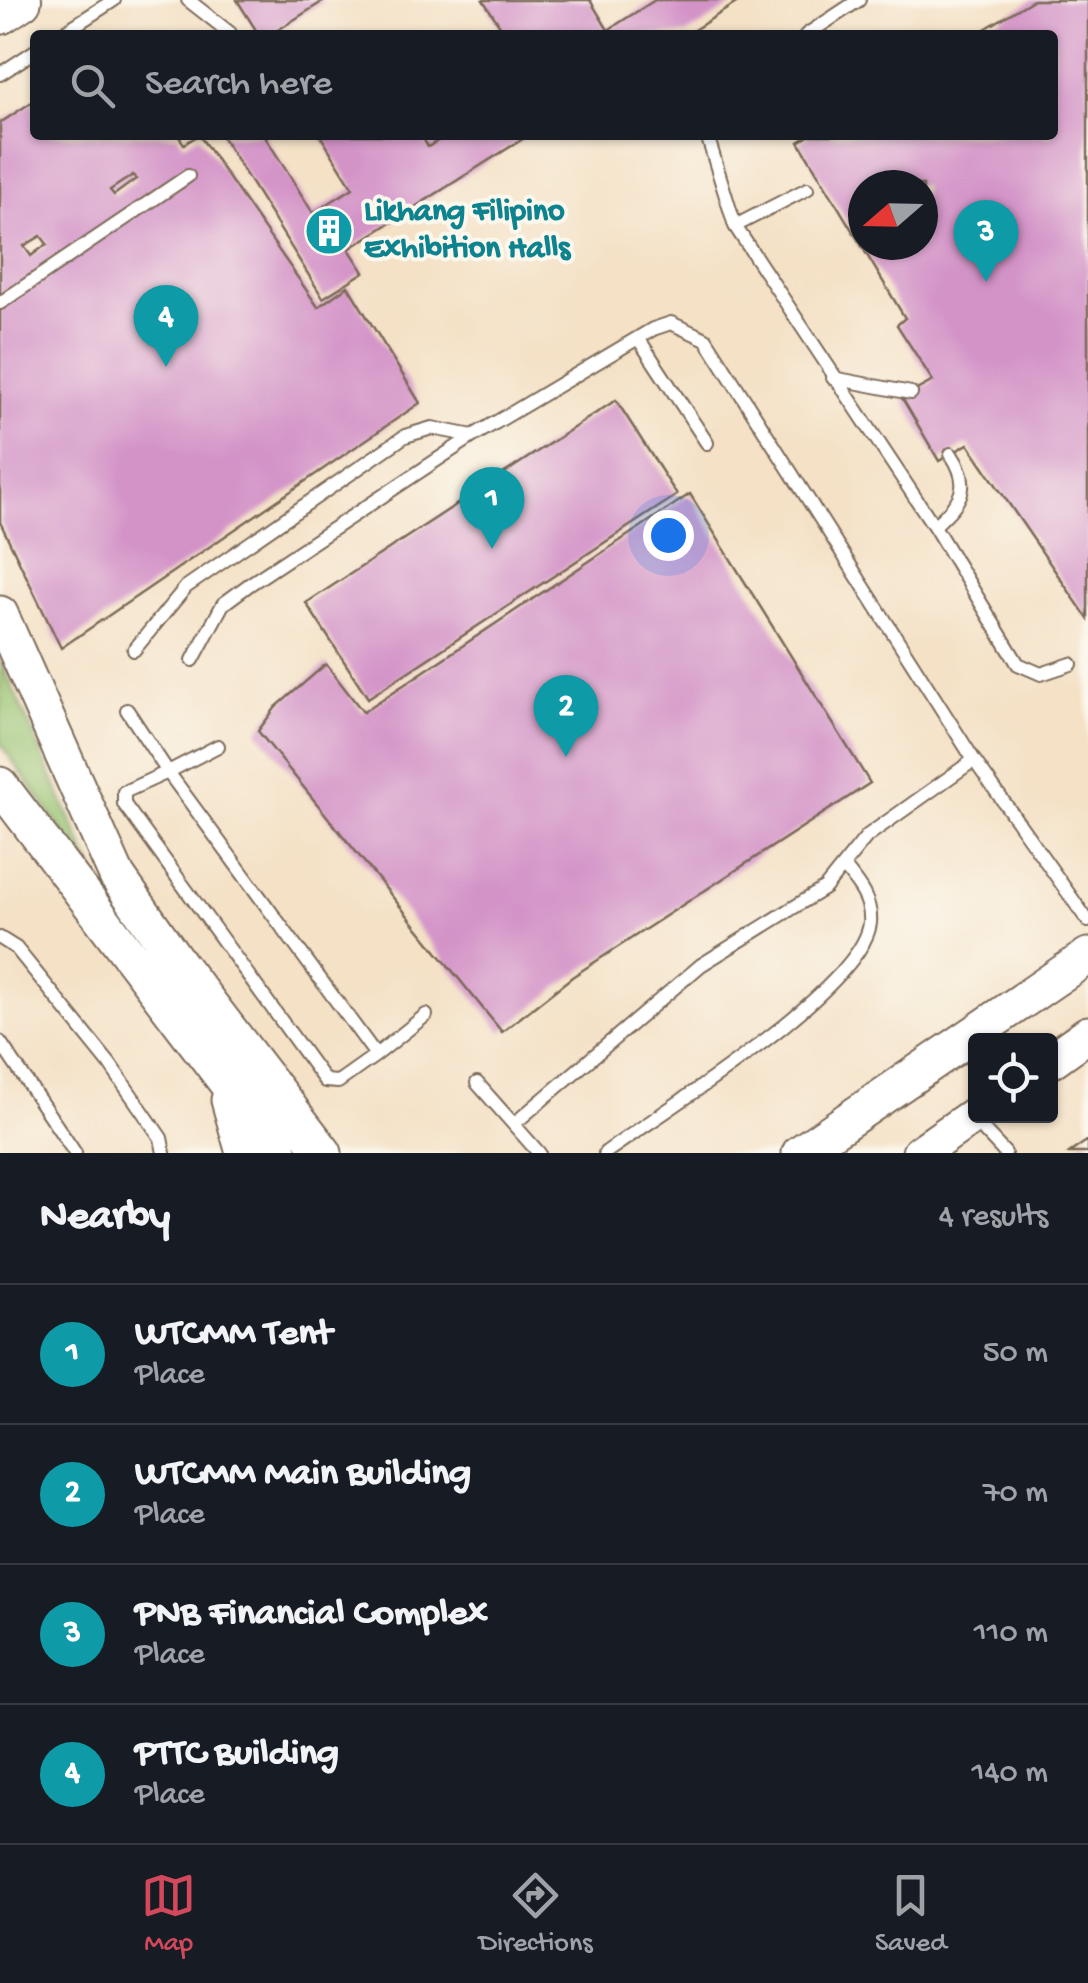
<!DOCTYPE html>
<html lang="en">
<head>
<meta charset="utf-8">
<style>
  body { margin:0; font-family:"Gochi Hand",sans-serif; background:#242831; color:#f1f3f6 }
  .controls { position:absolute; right:30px; bottom:30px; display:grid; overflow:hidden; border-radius:10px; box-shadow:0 2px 8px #0004 }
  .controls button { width:90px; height:90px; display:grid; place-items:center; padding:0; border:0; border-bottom:2px solid #363941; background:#171b24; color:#f1f3f6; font:50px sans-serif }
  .compass { position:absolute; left:848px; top:170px; width:90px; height:90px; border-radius:50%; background:#171b24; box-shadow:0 2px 8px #0004; rotate:250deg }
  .you { position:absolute; left:668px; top:535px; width:35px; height:35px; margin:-25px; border:8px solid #fff; border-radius:50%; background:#1a73e8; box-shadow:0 0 0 15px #1a73e833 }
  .badge { display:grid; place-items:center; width:65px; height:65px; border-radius:50%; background:#d1495b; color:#fff; font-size:32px; font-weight:700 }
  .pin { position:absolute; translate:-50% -82px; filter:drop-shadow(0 2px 5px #0008) }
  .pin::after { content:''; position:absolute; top:52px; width:35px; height:30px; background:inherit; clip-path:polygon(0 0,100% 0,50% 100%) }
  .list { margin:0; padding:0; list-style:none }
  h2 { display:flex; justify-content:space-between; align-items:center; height:130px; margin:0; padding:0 40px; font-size:42px }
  h2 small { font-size:32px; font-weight:400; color:#9ea1a6 }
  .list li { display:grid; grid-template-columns:65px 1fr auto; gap:30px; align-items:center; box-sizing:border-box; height:140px; padding:0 40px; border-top:2px solid #363941 }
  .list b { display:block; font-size:38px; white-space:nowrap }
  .list p { margin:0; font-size:32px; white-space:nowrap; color:#9ea1a6 }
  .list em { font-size:32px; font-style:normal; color:#9ea1a6 }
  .icon { flex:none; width:55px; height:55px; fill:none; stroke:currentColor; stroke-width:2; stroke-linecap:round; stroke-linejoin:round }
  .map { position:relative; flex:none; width:1088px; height:1153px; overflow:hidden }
  .search { position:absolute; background:#171b24; box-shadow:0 2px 8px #0004; left:30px; right:30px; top:30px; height:110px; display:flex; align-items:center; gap:25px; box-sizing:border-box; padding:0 35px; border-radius:10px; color:#9ea1a6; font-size:38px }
  .sheet { height:690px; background:#171b24 }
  nav { display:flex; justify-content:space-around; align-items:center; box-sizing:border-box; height:140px; border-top:2px solid #363941; background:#171b24; font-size:28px; color:#9ea1a6 }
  nav a { display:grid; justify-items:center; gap:5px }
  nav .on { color:#d1495b }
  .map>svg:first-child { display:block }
  .green { fill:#97c16e; stroke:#697646; stroke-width:2.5 }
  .building { fill:#d393c7; fill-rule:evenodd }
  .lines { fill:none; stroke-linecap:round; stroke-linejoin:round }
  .lane-casing { stroke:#7c6a59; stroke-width:16 }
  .secondary-casing { stroke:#7c6a59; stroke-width:39 }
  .primary-casing { stroke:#7c6a59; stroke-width:44 }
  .lane { stroke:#fff; stroke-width:12 }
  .secondary { stroke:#fff; stroke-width:35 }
  .primary { stroke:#fff; stroke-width:40 }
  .labels { text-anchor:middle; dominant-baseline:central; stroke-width:8; stroke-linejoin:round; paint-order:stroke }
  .culture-label { font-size:32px; font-weight:bold; fill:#0d838f; stroke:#fbf7ec; text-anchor:start }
</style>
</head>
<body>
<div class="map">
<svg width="1088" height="1153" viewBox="0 0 1088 1153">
  <rect width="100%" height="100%" fill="#fbf7ec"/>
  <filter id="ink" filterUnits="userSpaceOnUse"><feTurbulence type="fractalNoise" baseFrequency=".01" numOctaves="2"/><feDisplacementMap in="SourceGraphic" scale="20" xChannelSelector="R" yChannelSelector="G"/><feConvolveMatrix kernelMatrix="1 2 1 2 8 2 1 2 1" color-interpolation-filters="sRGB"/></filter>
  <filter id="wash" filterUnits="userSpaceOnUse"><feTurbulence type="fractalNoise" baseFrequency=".0048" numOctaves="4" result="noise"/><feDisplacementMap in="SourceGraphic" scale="40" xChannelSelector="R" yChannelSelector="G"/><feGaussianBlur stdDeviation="2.25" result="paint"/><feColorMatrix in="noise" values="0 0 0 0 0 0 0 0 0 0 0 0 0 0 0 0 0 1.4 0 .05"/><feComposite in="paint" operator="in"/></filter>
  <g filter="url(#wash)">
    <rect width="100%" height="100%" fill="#f4e1c6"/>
    <path class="green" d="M 0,659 L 98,881 L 0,743 Z"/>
    <g id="blocks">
      <path class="building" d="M 237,0 L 325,0 L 270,35 L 259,35 Z
        M 483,0 L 590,0 L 608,30 L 655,0 L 741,0 L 686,35 L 506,35 Z
        M 1033,0 L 1088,0 L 1088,619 L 968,444 L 939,461 L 902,398 L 933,381 L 897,325 L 905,318 L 799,142 L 810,135 L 1053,135 L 1053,35 L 975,35 ZM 863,185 L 923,185 L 923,245 L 863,245 Z
        M 35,100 L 35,135 L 178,135 L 184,144 L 199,135 L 318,307 L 348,286 L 420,403 L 61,648 L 0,522 L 0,123 ZM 133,175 L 136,179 L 114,195 L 110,190 ZM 41,236 L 47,244 L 31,256 L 24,246 Z
        M 221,135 L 264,135 L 313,213 L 353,188 L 320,135 L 421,135 L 428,147 L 447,135 L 529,135 L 349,249 L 364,272 L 323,298 Z
        M 616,400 L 677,495 L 368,698 L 306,603 Z
        M 690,494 L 870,783 L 572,977 L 502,1032 L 258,731 L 276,707 L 326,664 L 363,712 Z
        M 1088,1140 L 1088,1153 L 1069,1153 Z"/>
    </g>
  </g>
  <g filter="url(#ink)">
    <use href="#blocks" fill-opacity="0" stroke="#7c6a59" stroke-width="2.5"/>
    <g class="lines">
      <g class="lane-casing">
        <path id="lane" d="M 188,0 L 230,33
          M 60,35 L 114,0
          M 806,35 L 859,0
          M 0,74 L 35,51
          M 707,135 L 735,226 L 934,526 L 1018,664 L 1041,674 L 1071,664
          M 735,226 L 807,189
          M 0,303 L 188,176
          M 638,338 L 707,443
          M 833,378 L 911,393
          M 934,526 C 961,501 973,487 951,454
          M 134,650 L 186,587 L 405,436 L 432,428 L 473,436
          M 193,660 L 223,604 L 250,584 L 473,436 L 653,329 L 671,323 L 706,339 L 974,760 L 1088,921
          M 127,710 L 168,772 L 218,746
          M 168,772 L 376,1055 L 338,1082 L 325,1081 L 124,804 L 124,792 Z
          M 0,938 L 16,948 L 109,1063 L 161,1138 L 164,1153
          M 0,1042 L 75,1153
          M 376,1055 L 426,1015
          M 477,1083 L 539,1153
          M 972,1118 L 1005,1153
          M 515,1123 L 701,965 L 825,888 L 867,836 L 974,760
          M 605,1153 C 662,1112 862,989 870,923 C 872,901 858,884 845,868"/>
      </g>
      <g class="secondary-casing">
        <path id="secondary" d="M 0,614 L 117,876 L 177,962 L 324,1153
          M 0,785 L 280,1153
          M 1050,1061 L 1088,1034
          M 229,1100 L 244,1153
          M 800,1153 L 1088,956
          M 920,1153 L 976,1114"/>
      </g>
      <g class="primary-casing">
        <path id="primary" d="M 0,14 L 21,0"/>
      </g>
      <use href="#lane" class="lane"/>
      <use href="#secondary" class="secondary"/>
      <use href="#primary" class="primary"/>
    </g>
  </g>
  <defs>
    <g id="building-disc" transform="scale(2.5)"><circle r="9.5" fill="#0f9aa8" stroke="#fbf7ec"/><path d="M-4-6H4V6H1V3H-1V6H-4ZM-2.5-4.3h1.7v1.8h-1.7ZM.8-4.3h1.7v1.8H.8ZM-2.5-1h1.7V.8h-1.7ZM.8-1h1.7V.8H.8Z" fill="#fff"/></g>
  </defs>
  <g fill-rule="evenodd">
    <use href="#building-disc" x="329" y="231"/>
  </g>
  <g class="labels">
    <g class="culture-label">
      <text x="364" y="213">Likhang Filipino<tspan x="364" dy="37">Exhibition Halls</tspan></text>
    </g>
  </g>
</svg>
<div class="controls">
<button><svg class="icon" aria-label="locate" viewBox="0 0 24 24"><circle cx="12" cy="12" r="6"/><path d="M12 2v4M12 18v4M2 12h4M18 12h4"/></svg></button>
</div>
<svg class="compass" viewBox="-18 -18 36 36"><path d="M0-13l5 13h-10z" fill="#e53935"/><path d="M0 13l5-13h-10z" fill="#9ea1a6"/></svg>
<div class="you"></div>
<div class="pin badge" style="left:492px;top:549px;background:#0f9aa8">1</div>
<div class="pin badge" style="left:566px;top:757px;background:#0f9aa8">2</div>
<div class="pin badge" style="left:986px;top:282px;background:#0f9aa8">3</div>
<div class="pin badge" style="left:166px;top:367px;background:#0f9aa8">4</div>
<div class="search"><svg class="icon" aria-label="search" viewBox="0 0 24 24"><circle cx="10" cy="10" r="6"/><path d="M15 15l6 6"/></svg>Search here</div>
</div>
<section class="sheet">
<h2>Nearby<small>4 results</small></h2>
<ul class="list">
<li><span class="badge" style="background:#0f9aa8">1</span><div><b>WTCMM Tent</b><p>Place</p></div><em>50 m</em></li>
<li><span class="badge" style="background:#0f9aa8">2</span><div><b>WTCMM Main Building</b><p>Place</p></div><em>70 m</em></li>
<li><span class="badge" style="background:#0f9aa8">3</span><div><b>PNB Financial Complex</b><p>Place</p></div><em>110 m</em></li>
<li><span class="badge" style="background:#0f9aa8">4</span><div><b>PTTC Building</b><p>Place</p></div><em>140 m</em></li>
</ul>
</section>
<nav>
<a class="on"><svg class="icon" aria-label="map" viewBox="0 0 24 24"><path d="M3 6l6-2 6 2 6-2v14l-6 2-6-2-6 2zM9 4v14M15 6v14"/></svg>Map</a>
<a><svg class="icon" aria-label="directions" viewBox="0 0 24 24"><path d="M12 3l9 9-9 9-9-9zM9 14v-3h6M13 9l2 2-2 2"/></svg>Directions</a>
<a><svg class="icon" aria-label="saved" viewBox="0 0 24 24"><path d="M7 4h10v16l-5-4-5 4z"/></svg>Saved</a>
</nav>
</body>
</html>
